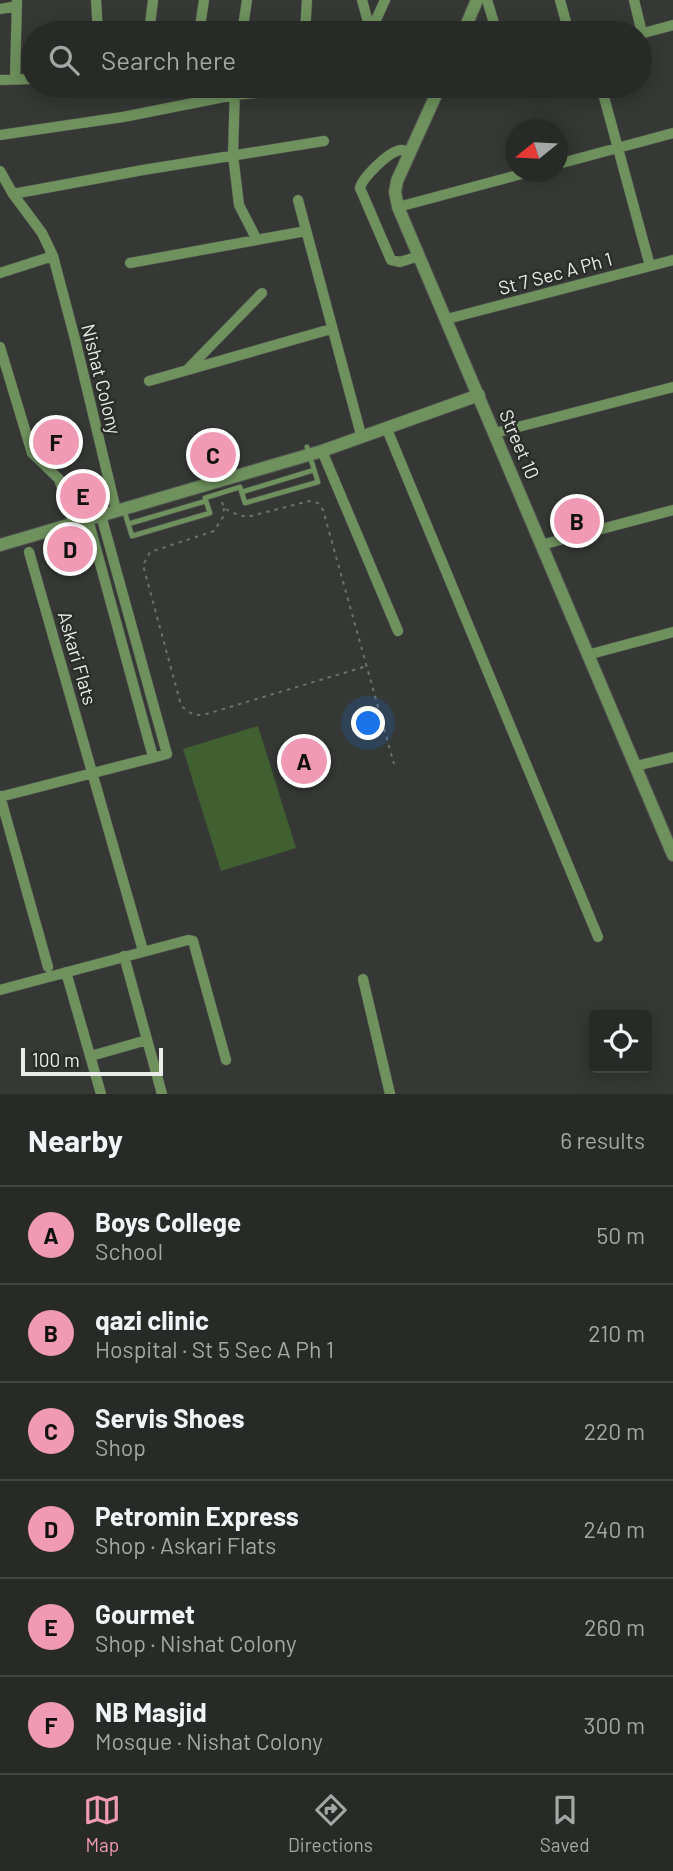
<!DOCTYPE html>
<html lang="en">
<head>
<meta charset="utf-8">
<style>
  body { margin:0; font-family:Barlow,sans-serif; background:#343633; color:#f1f3f6 }
  .controls { position:absolute; right:21px; bottom:21px; display:grid; overflow:hidden; border-radius:7px; box-shadow:0 4px 18px #0003 }
  .controls button { width:63px; height:63px; display:grid; place-items:center; padding:0; border:0; border-bottom:2px solid #444644; background:#282a27; color:#f1f3f6; font:35px sans-serif }
  .compass { position:absolute; left:505px; top:119px; width:63px; height:63px; border-radius:50%; background:#282a27; box-shadow:0 4px 18px #0003; rotate:252deg }
  .scale { position:absolute; left:21px; bottom:18px; width:142px; box-sizing:border-box; padding-left:7px; border:4px solid #eaecea; border-top:0; font-size:19px; line-height:24px; white-space:nowrap; color:#eaecea; -webkit-text-stroke:5px #2b2d2a; paint-order:stroke }
  .you { position:absolute; left:369px; top:724px; width:24px; height:24px; margin:-18px; border:5px solid #fff; border-radius:50%; background:#1a73e8; box-shadow:0 0 0 10px #1a73e833 }
  .badge { display:grid; place-items:center; width:46px; height:46px; border-radius:50%; background:#f09ab5; color:#111; font-size:23px; font-weight:700 }
  .pin { position:absolute; translate:-50% -50%; border:4px solid #fff; box-shadow:0 2px 7px #0006 }
  .list { margin:0; padding:0; list-style:none }
  h2 { display:flex; justify-content:space-between; align-items:center; height:91px; margin:0; padding:0 28px; font-size:30px }
  h2 small { font-size:23px; font-weight:400; color:#a5a7a7 }
  .list li { display:grid; grid-template-columns:46px 1fr auto; gap:21px; align-items:center; box-sizing:border-box; height:98px; padding:0 28px; border-top:2px solid #444644 }
  .list b { display:block; font-size:26px; white-space:nowrap }
  .list p { margin:0; font-size:23px; white-space:nowrap; color:#a5a7a7 }
  .list em { font-size:23px; font-style:normal; color:#a5a7a7 }
  .icon { flex:none; width:38px; height:38px; fill:none; stroke:currentColor; stroke-width:2; stroke-linecap:round; stroke-linejoin:round }
  .map { position:relative; flex:none; width:673px; height:1094px; overflow:hidden }
  .search { position:absolute; background:#282a27; box-shadow:0 4px 18px #0003; left:21px; right:21px; top:21px; height:77px; display:flex; align-items:center; gap:18px; box-sizing:border-box; padding:0 24px; border-radius:38px; color:#a5a7a7; font-size:26px }
  .sheet { height:679px; background:#282a27 }
  nav { display:flex; justify-content:space-around; align-items:center; box-sizing:border-box; height:98px; border-top:2px solid #444644; background:#282a27; font-size:19px; color:#a5a7a7 }
  nav a { display:grid; justify-items:center; gap:4px }
  nav .on { color:#f09ab5 }
  .map>svg:first-child { display:block }
  .green { fill:#416031 }
  .lines { fill:none; stroke-linecap:round; stroke-linejoin:round }
  .service-casing { stroke:#525551; stroke-width:6 }
  .minor-casing { stroke:#525551; stroke-width:11 }
  .tertiary-casing { stroke:#525551; stroke-width:14 }
  .path { stroke:#6e706d; stroke-width:2; stroke-dasharray:3.5 5; stroke-linecap:butt }
  .service { stroke:#6e915d; stroke-width:4.5 }
  .minor { stroke:#6e915d; stroke-width:10 }
  .tertiary { stroke:#6e915d; stroke-width:12 }
  .labels { text-anchor:middle; dominant-baseline:central; stroke-width:5; stroke-linejoin:round; paint-order:stroke }
  .street-label { font-size:19px; fill:#eaecea; stroke:#2b2d2a }
</style>
</head>
<body>
<div class="map">
<svg width="673" height="1094" viewBox="0 0 673 1094">
  <rect width="100%" height="100%" fill="#353834"/>
  <path class="green" d="M 258,726 L 296,848 L 221,871 L 183,749 Z"/>
  <g class="lines">
    <g class="service-casing">
      <path id="service" d="M 242,492 L 314,470
        M 124,510 L 132,536 L 210,513 L 205,498 L 240,487 L 245,503 L 318,482 L 307,447
        M 128,524 L 206,501"/>
    </g>
    <g class="minor-casing">
      <path id="minor" d="M 96,0 L 98,33
        M 362,0 L 371,33
        M 487,0 L 497,33
        M 560,0 L 569,33
        M 634,0 L 642,33
        M 0,9 L 17,6
        M 371,31 L 385,0
        M 149,33 L 153,0
        M 199,33 L 204,0
        M 242,33 L 247,0
        M 305,33 L 307,0
        M 640,34 L 673,25
        M 15,78 L 17,0
        M 0,80 L 33,79
        M 235,86 L 233,155 L 239,205 L 257,240
        M 405,86 L 436,95
        M 601,86 L 650,266
        M 0,135 L 123,117 L 234,95 L 332,86
        M 408,152 C 403,150 402,149 397,151 C 387,154 362,178 360,188 L 391,260 L 400,262 L 419,256
        M 558,164 L 673,133
        M 0,171 L 13,194 L 42,233 L 53,256 L 75,339 L 116,510
        M 13,194 L 143,170 L 324,141
        M 298,200 L 360,431
        M 398,207 L 529,172
        M 130,263 L 306,231
        M 0,273 L 53,256
        M 447,319 L 673,260
        M 0,347 L 32,453 L 59,479 L 71,516
        M 187,370 L 262,293
        M 149,381 L 331,329
        M 386,427 L 598,937
        M 495,433 L 673,387
        M 322,451 L 398,631
        M 86,512 L 153,757
        M 541,545 L 673,510
        M 29,552 L 142,947
        M 587,655 L 673,632
        M 636,766 L 673,757
        M 0,796 L 48,967
        M 0,797 L 167,754 L 99,508
        M 124,956 L 162,1094
        M 66,972 L 101,1094
        M 363,979 L 390,1094
        M 0,990 L 188,940 L 193,941 L 226,1060
        M 91,1056 L 147,1040"/>
    </g>
    <g class="tertiary-casing">
      <path id="tertiary" d="M 463,33 L 477,0
        M 440,86 L 397,181 L 395,192 L 398,207 L 673,855
        M 0,545 L 322,451 L 479,395"/>
    </g>
    <path class="path" d="M 222,502 L 224,508 L 233,513 L 247,517 L 309,501 L 318,503 L 323,510 L 394,764
      M 224,508 L 223,517 L 214,531 L 150,552 L 143,565 L 181,705 C 188,713 193,715 203,715 L 367,666"/>
    <use href="#service" class="service"/>
    <use href="#minor" class="minor"/>
    <use href="#tertiary" class="tertiary"/>
  </g>
  <g class="labels">
    <g class="street-label">
      <text transform="translate(555 273) rotate(-15)">St 7 Sec A Ph 1</text>
      <text transform="translate(102 379) rotate(76)">Nishat Colony</text>
      <text transform="translate(520 444) rotate(67)">Street 10</text>
      <text transform="translate(78 658) rotate(74)">Askari Flats</text>
    </g>
  </g>
</svg>
<div class="controls">
<button><svg class="icon" aria-label="locate" viewBox="0 0 24 24"><circle cx="12" cy="12" r="6"/><path d="M12 2v4M12 18v4M2 12h4M18 12h4"/></svg></button>
</div>
<svg class="compass" viewBox="-18 -18 36 36"><path d="M0-13l5 13h-10z" fill="#e53935"/><path d="M0 13l5-13h-10z" fill="#a5a7a7"/></svg>
<div class="scale">100 m</div>
<div class="you"></div>
<div class="pin badge" style="left:304px;top:761px">A</div>
<div class="pin badge" style="left:577px;top:521px">B</div>
<div class="pin badge" style="left:213px;top:455px">C</div>
<div class="pin badge" style="left:70px;top:549px">D</div>
<div class="pin badge" style="left:83px;top:496px">E</div>
<div class="pin badge" style="left:56px;top:442px">F</div>
<div class="search"><svg class="icon" aria-label="search" viewBox="0 0 24 24"><circle cx="10" cy="10" r="6"/><path d="M15 15l6 6"/></svg>Search here</div>
</div>
<section class="sheet">
<h2>Nearby<small>6 results</small></h2>
<ul class="list">
<li><span class="badge">A</span><div><b>Boys College</b><p>School</p></div><em>50 m</em></li>
<li><span class="badge">B</span><div><b>qazi clinic</b><p>Hospital · St 5 Sec A Ph 1</p></div><em>210 m</em></li>
<li><span class="badge">C</span><div><b>Servis Shoes</b><p>Shop</p></div><em>220 m</em></li>
<li><span class="badge">D</span><div><b>Petromin Express</b><p>Shop · Askari Flats</p></div><em>240 m</em></li>
<li><span class="badge">E</span><div><b>Gourmet</b><p>Shop · Nishat Colony</p></div><em>260 m</em></li>
<li><span class="badge">F</span><div><b>NB Masjid</b><p>Mosque · Nishat Colony</p></div><em>300 m</em></li>
</ul>
</section>
<nav>
<a class="on"><svg class="icon" aria-label="map" viewBox="0 0 24 24"><path d="M3 6l6-2 6 2 6-2v14l-6 2-6-2-6 2zM9 4v14M15 6v14"/></svg>Map</a>
<a><svg class="icon" aria-label="directions" viewBox="0 0 24 24"><path d="M12 3l9 9-9 9-9-9zM9 14v-3h6M13 9l2 2-2 2"/></svg>Directions</a>
<a><svg class="icon" aria-label="saved" viewBox="0 0 24 24"><path d="M7 4h10v16l-5-4-5 4z"/></svg>Saved</a>
</nav>
</body>
</html>
